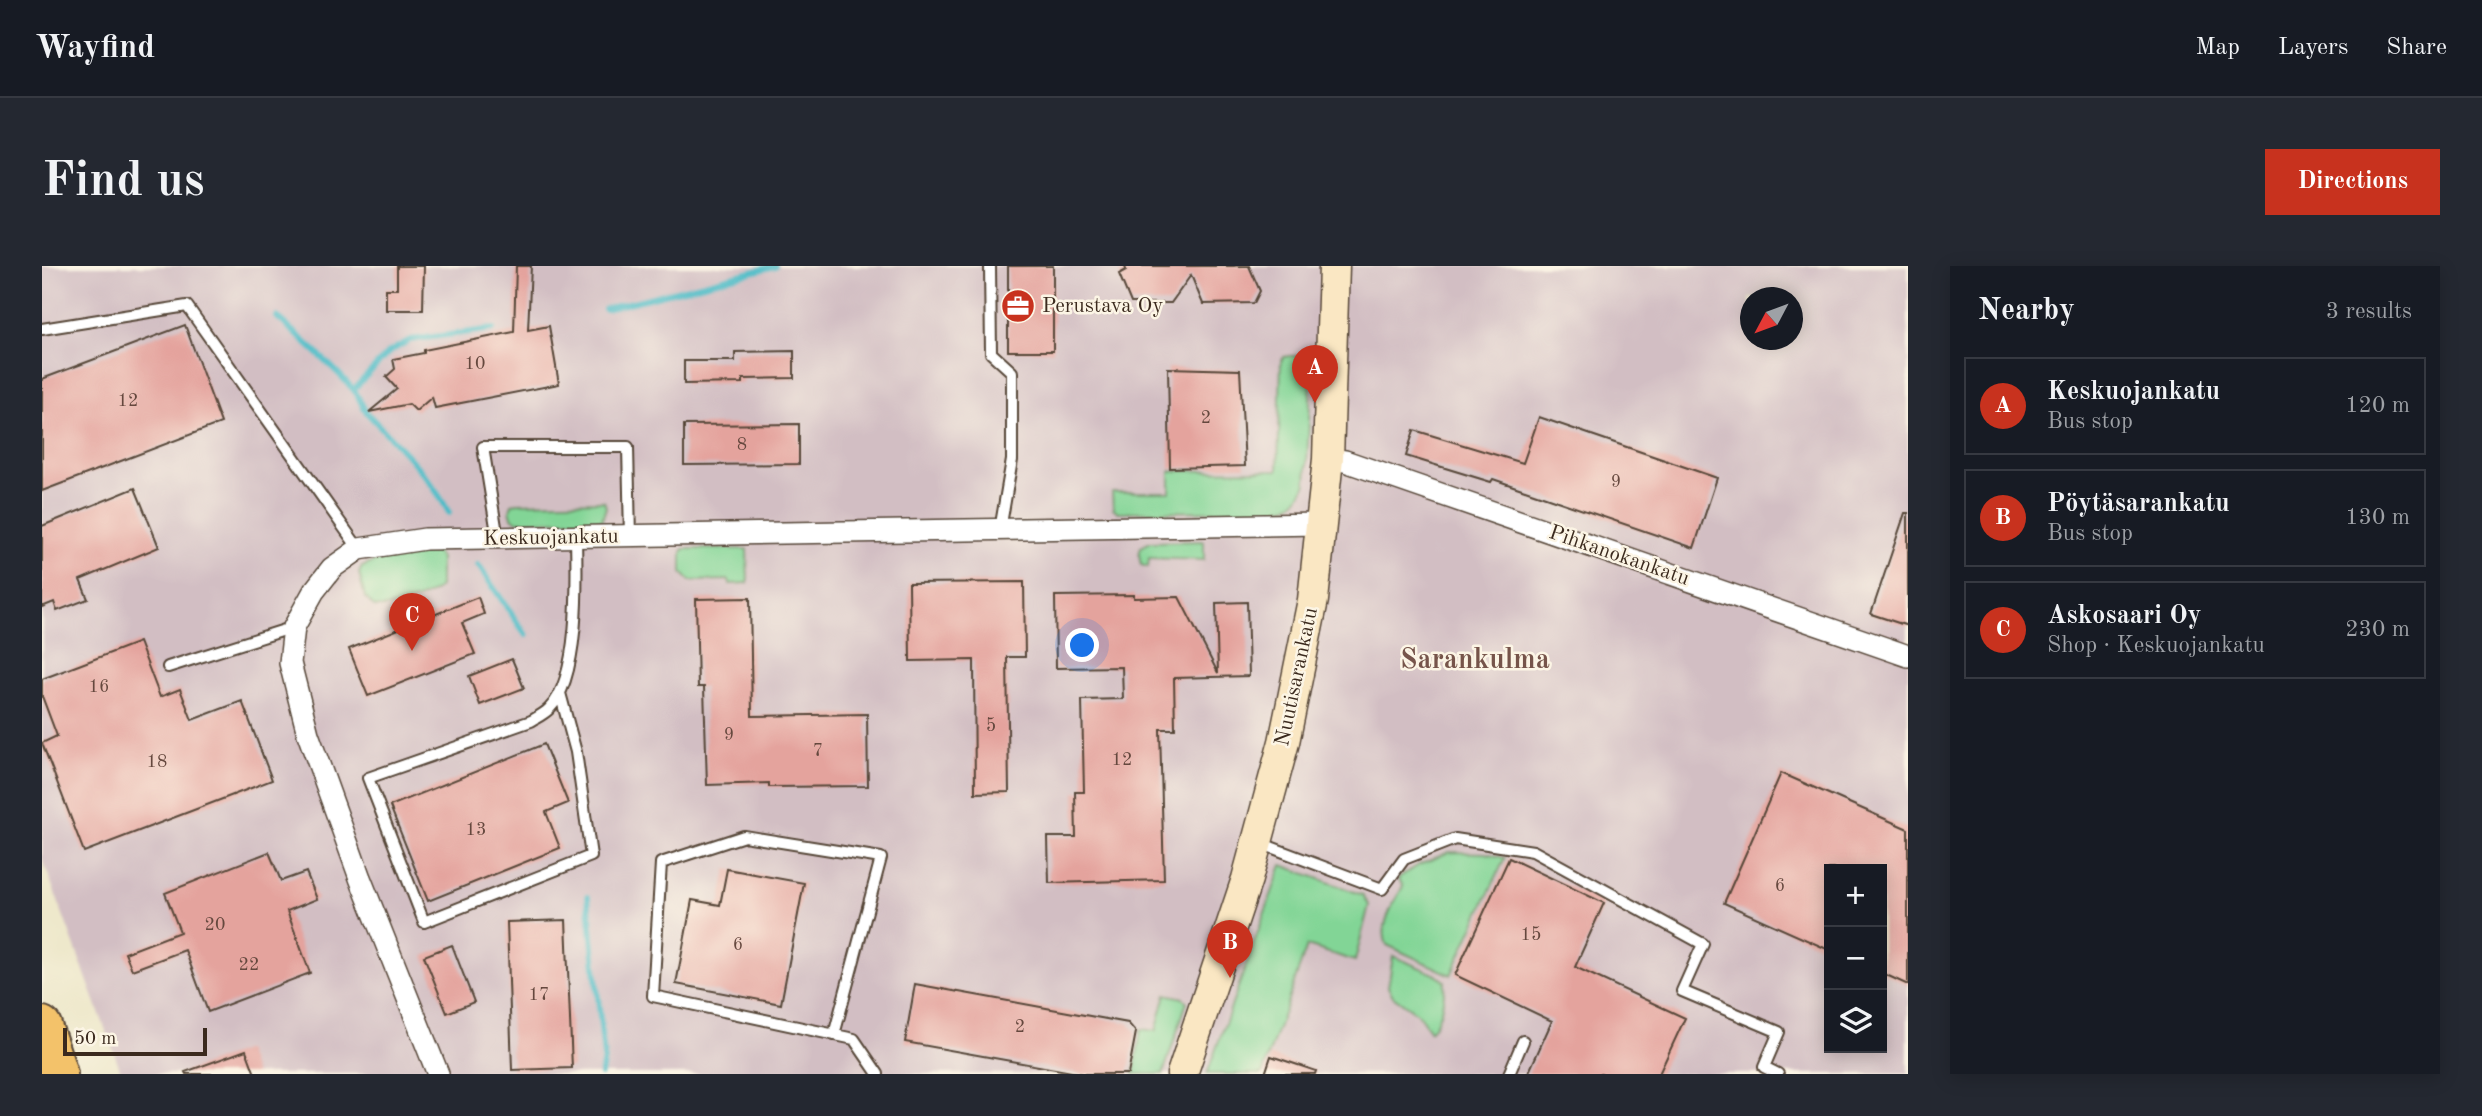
<!DOCTYPE html>
<html lang="en">
<head>
<meta charset="utf-8">
<style>
  body { margin:0; font-family:"Old Standard TT",serif; background:#242831; color:#f1f3f6 }
  .controls { position:absolute; right:21px; bottom:21px; display:grid; overflow:hidden; border-radius:0px; box-shadow:0 4px 18px #0003 }
  .controls button { width:63px; height:63px; display:grid; place-items:center; padding:0; border:0; border-bottom:2px solid #363941; background:#171b24; color:#f1f3f6; font:35px sans-serif }
  .compass { position:absolute; left:1698px; top:21px; width:63px; height:63px; border-radius:50%; background:#171b24; box-shadow:0 4px 18px #0003; rotate:229deg }
  .scale { position:absolute; left:21px; bottom:18px; width:144px; box-sizing:border-box; padding-left:7px; border:4px solid #3b2a1e; border-top:0; font-size:19px; line-height:24px; white-space:nowrap; color:#3b2a1e; -webkit-text-stroke:5px #fcf5e5; paint-order:stroke }
  .you { position:absolute; left:1041px; top:380px; width:24px; height:24px; margin:-18px; border:5px solid #fff; border-radius:50%; background:#1a73e8; box-shadow:0 0 0 10px #1a73e833 }
  .badge { display:grid; place-items:center; width:46px; height:46px; border-radius:50%; background:#c8321e; color:#fff; font-size:23px; font-weight:700 }
  .pin { position:absolute; translate:-50% -58px; filter:drop-shadow(0 2px 4px #0008) }
  .pin::after { content:''; position:absolute; top:37px; width:24px; height:21px; background:inherit; clip-path:polygon(0 0,100% 0,50% 100%) }
  .list { margin:0; padding:0; list-style:none }
  h2 { display:flex; justify-content:space-between; align-items:center; height:91px; margin:0; padding:0 28px; font-size:30px }
  h2 small { font-size:23px; font-weight:400; color:#9ea1a6 }
  .list li { display:grid; grid-template-columns:46px 1fr auto; gap:21px; align-items:center; box-sizing:border-box; height:98px; margin:0 14px 14px; padding:0 14px; border:2px solid #363941; border-radius:0px }
  .list b { display:block; font-size:26px; white-space:nowrap }
  .list p { margin:0; font-size:23px; white-space:nowrap; color:#9ea1a6 }
  .list em { font-size:23px; font-style:normal; color:#9ea1a6 }
  .icon { flex:none; width:38px; height:38px; fill:none; stroke:currentColor; stroke-width:2; stroke-linecap:round; stroke-linejoin:round }
  .map { position:relative; flex:none; width:1866px; height:808px; overflow:hidden; border-radius:0px }
  header { display:flex; align-items:center; gap:42px; box-sizing:border-box; height:98px; padding:0 35px; background:#171b24; border-bottom:2px solid #363941 }
  header strong { font-size:33px }
  nav { display:flex; gap:38px; margin-inline-start:auto; font-size:24px }
  .intro { display:flex; align-items:center; justify-content:space-between; box-sizing:border-box; height:168px; padding:0 42px }
  h1 { margin:0; font-size:49px }
  .button { padding:18px 32px; border-radius:0px; background:#c8321e; color:#fff; font-size:24px; font-weight:700 }
  main { display:flex; gap:42px; padding:0 42px }
  aside { flex:1; background:#171b24; border-radius:0px; box-shadow:0 4px 18px #0003 }
  .map>svg:first-child { display:block }
  .industrial { fill:#d2bec3; fill-rule:evenodd }
  .green { fill:#82d596; stroke:#5e805a; stroke-width:2 }
  .lines { fill:none; stroke-linecap:round; stroke-linejoin:round }
  .stream { stroke:#4ebbc7; stroke-width:6 }
  .building { fill:#e4a39d }
  .lane-casing { stroke:#564638; stroke-width:14 }
  .street-casing { stroke:#564638; stroke-width:24 }
  .secondary-casing { stroke:#564638; stroke-width:33 }
  .highway-casing { stroke:#564638; stroke-width:42 }
  .lane { stroke:#fff; stroke-width:10 }
  .street { stroke:#fff; stroke-width:21 }
  .secondary { stroke:#fae7c3; stroke-width:30 }
  .highway { stroke:#f3c26a; stroke-width:38 }
  .labels { text-anchor:middle; dominant-baseline:central; stroke-width:5; stroke-linejoin:round; paint-order:stroke }
  .number-label { font-size:18px; fill:#65483e }
  .poi-label { font-size:21px; fill:#3b2a1e; stroke:#fcf5e5; text-anchor:start }
  .street-label { font-size:21px; fill:#3b2a1e; stroke:#fcf5e5 }
  .district-label { font-size:28px; font-weight:bold; fill:#76544a; stroke:#fcf5e5 }
</style>
</head>
<body>
<header>
<strong>Wayfind</strong>
<nav><a>Map</a><a>Layers</a><a>Share</a></nav>
</header>
<div class="intro"><h1>Find us</h1><a class="button">Directions</a></div>
<main>
<div class="map">
<svg width="1866" height="808" viewBox="0 0 1866 808">
  <rect width="100%" height="100%" fill="#fcf5e5"/>
  <filter id="ink" filterUnits="userSpaceOnUse"><feTurbulence type="fractalNoise" baseFrequency=".0143" numOctaves="2"/><feDisplacementMap in="SourceGraphic" scale="14" xChannelSelector="R" yChannelSelector="G"/><feConvolveMatrix kernelMatrix="1 2 1 2 8 2 1 2 1" color-interpolation-filters="sRGB"/></filter>
  <filter id="wash" filterUnits="userSpaceOnUse"><feTurbulence type="fractalNoise" baseFrequency=".00686" numOctaves="4" result="noise"/><feDisplacementMap in="SourceGraphic" scale="28" xChannelSelector="R" yChannelSelector="G"/><feGaussianBlur stdDeviation="1.57" result="paint"/><feColorMatrix in="noise" values="0 0 0 0 0 0 0 0 0 0 0 0 0 0 0 0 0 1.4 0 .05"/><feComposite in="paint" operator="in"/></filter>
  <g filter="url(#wash)">
    <rect width="100%" height="100%" fill="#eee8cb"/>
    <path class="industrial" d="M 0,0 L 1866,0 L 1866,808 L 80,808 L 0,592 ZM 1708,32 L 1750,32 L 1750,74 L 1708,74 ZM 1787,603 L 1840,603 L 1840,782 L 1787,782 Z"/>
    <path class="green" d="M 1248,90 L 1265,90 L 1270,95 L 1264,217 C 1255,245 1238,243 1212,245 L 1076,246 L 1071,242 L 1070,226 L 1128,226 L 1128,205 L 1236,204 L 1239,96 L 1242,91 Z
      M 562,235 L 564,241 L 560,254 L 475,255 L 470,251 L 468,244 L 470,238 L 476,237 Z
      M 1162,275 L 1162,294 L 1107,292 L 1106,301 L 1099,299 L 1097,289 L 1099,281 L 1108,276 Z
      M 642,283 L 705,283 L 706,317 L 688,318 L 687,314 L 648,315 L 640,307 L 640,286 Z
      M 371,285 L 394,286 L 398,292 L 398,321 C 383,333 351,343 332,341 L 323,331 L 317,307 L 320,301 L 351,288 Z
      M 1407,586 L 1444,587 L 1463,592 L 1409,709 L 1345,679 C 1336,659 1352,638 1361,620 L 1356,612 L 1377,599 Z
      M 1240,599 L 1321,629 L 1327,639 L 1313,695 L 1265,680 L 1220,808 L 1165,808 Z
      M 1351,690 L 1397,710 L 1403,715 C 1402,732 1400,752 1388,765 L 1376,748 L 1351,730 L 1346,721 Z
      M 1124,728 L 1141,732 L 1145,736 L 1121,808 L 1092,808 L 1099,763 L 1114,765 Z"/>
    <g class="lines">
      <path class="stream" d="M 563,43 L 733,0
        M 235,51 C 260,74 286,95 309,121 C 317,128 319,140 326,148 C 355,179 388,209 407,247
        M 312,123 L 347,86 L 368,74 L 451,63
        M 436,299 L 484,369
        M 546,631 L 562,792 L 559,808"/>
    </g>
    <g id="blocks">
      <path class="building" d="M 355,0 L 382,0 L 381,44 L 344,44 L 344,23 L 355,23 Z
        M 474,0 L 489,0 L 486,64 L 507,60 L 517,118 L 393,142 L 390,131 L 374,145 L 367,138 L 327,146 L 355,123 L 344,111 L 353,103 L 351,93 L 382,87 L 382,84 L 472,66 Z
        M 966,0 L 1011,0 L 1011,85 L 966,85 Z
        M 1083,0 L 1207,0 L 1218,25 L 1212,37 L 1161,38 L 1149,9 L 1129,37 L 1089,37 L 1077,8 L 1084,4 Z
        M 143,59 L 179,157 L 0,225 L 0,113 Z
        M 752,85 L 752,112 L 701,113 L 701,117 L 642,118 L 642,95 L 693,95 L 693,86 Z
        M 1126,102 L 1198,104 L 1203,200 L 1128,202 Z
        M 1497,151 L 1675,212 L 1652,282 L 1451,213 L 1449,216 L 1364,190 L 1372,164 L 1481,197 Z
        M 757,158 L 757,198 L 642,199 L 642,159 Z
        M 93,222 L 117,281 L 38,314 L 46,333 L 15,345 L 12,336 L 0,341 L 0,260 Z
        M 1863,247 L 1866,247 L 1866,360 L 1829,348 Z
        M 982,316 L 983,391 L 965,391 L 967,526 L 933,527 L 932,394 L 868,395 L 867,317 Z
        M 1092,329 L 1092,332 L 1137,331 L 1176,407 L 1174,337 L 1205,336 L 1207,410 L 1132,412 L 1133,463 L 1118,463 L 1122,614 L 1007,617 L 1006,571 L 1034,571 L 1033,526 L 1042,526 L 1040,434 L 1081,433 L 1080,401 L 1014,402 L 1013,330 Z
        M 436,331 L 442,348 L 420,357 L 433,388 L 326,430 L 307,383 Z
        M 708,332 L 710,450 L 825,448 L 826,520 L 727,521 L 727,517 L 665,519 L 662,421 L 656,421 L 654,333 Z
        M 97,376 L 118,431 L 138,423 L 150,454 L 200,435 L 230,514 L 42,586 L 0,477 L 15,470 L 0,430 L 0,413 Z
        M 470,393 L 482,422 L 438,439 L 427,410 Z
        M 502,478 L 526,537 L 504,546 L 518,582 L 386,635 L 348,540 Z
        M 1739,507 L 1866,563 L 1866,719 L 1840,707 L 1840,603 L 1787,603 L 1787,684 L 1682,637 Z
        M 227,586 L 239,615 L 264,606 L 275,633 L 245,645 L 268,707 L 166,746 L 143,684 L 90,704 L 83,687 L 138,666 L 123,627 Z
        M 1467,592 L 1562,637 L 1533,701 L 1643,752 L 1617,808 L 1486,808 L 1510,755 L 1413,709 Z
        M 685,603 L 762,617 L 739,738 L 634,718 L 650,634 L 678,639 Z
        M 524,654 L 530,802 L 470,804 L 465,656 Z
        M 410,679 L 432,736 L 405,747 L 382,690 Z
        M 873,718 L 1086,757 L 1094,766 L 1086,808 L 1041,808 L 863,776 Z
        M 204,784 L 213,808 L 144,808 L 143,806 Z
        M 1229,790 L 1274,805 L 1273,808 L 1223,808 Z"/>
    </g>
  </g>
  <g filter="url(#ink)">
    <use href="#blocks" fill-opacity="0" stroke="#564638" stroke-width="2"/>
    <g class="lines">
      <g class="lane-casing">
        <path id="lane" d="M 948,0 L 949,87 L 970,106 L 970,194 L 958,264
          M 0,63 L 145,40 L 317,283
          M 456,273 L 441,181 L 586,181 L 588,271
          M 126,401 L 252,361
          M 518,427 L 534,486 L 549,590 L 382,656 L 326,512 L 489,455 C 494,452 502,448 507,443 C 538,413 535,313 534,272
          M 1218,577 L 1340,623 L 1362,593 L 1413,573 L 1491,585 L 1661,678 L 1640,725 L 1737,766 L 1722,801 L 1736,808
          M 792,769 L 839,592 L 702,570 L 619,597 L 611,730 L 812,773 L 836,808
          M 1467,808 L 1481,775"/>
      </g>
      <g class="street-casing">
        <path id="street" d="M 1286,193 L 1303,195 L 1866,390
          M 396,808 L 318,612 L 266,468 L 248,397 L 252,361 L 272,325 L 290,302 L 317,283 L 383,273 L 1279,258"/>
      </g>
      <g class="secondary-casing">
        <path id="secondary" d="M 1140,808 L 1205,613 L 1242,476 L 1271,334 L 1286,193 L 1292,0"/>
      </g>
      <g class="highway-casing">
        <path id="highway" d="M 0,760 L 16,808"/>
      </g>
      <use href="#lane" class="lane"/>
      <use href="#street" class="street"/>
      <use href="#secondary" class="secondary"/>
      <use href="#highway" class="highway"/>
    </g>
  </g>
  <defs>
    <g id="office-disc" transform="scale(1.75)"><circle r="9.5" fill="#c8321e" stroke="#fcf5e5"/><path d="M-6-3h4V-5.5h4V-3h4V5H-6ZM-1-4.5V-3h2v-1.5ZM-6 0V1H6V0Z" fill="#fff"/></g>
  </defs>
  <g fill-rule="evenodd">
    <use href="#office-disc" x="976" y="40"/>
  </g>
  <g class="labels">
    <g class="number-label">
      <text x="433" y="98">10</text>
      <text x="86" y="135">12</text>
      <text x="1164" y="152">2</text>
      <text x="700" y="179">8</text>
      <text x="1574" y="216">9</text>
      <text x="57" y="421">16</text>
      <text x="949" y="460">5</text>
      <text x="687" y="469">9</text>
      <text x="776" y="485">7</text>
      <text x="1080" y="494">12</text>
      <text x="115" y="496">18</text>
      <text x="434" y="564">13</text>
      <text x="1738" y="620">6</text>
      <text x="173" y="659">20</text>
      <text x="1489" y="669">15</text>
      <text x="696" y="679">6</text>
      <text x="207" y="699">22</text>
      <text x="497" y="729">17</text>
      <text x="978" y="761">2</text>
    </g>
    <g class="poi-label">
      <text x="1000" y="40">Perustava Oy</text>
    </g>
    <g class="street-label">
      <text transform="translate(509 272) rotate(-1)">Keskuojankatu</text>
      <text transform="translate(1577 290) rotate(19)">Pihkanokankatu</text>
      <text transform="translate(1255 411) rotate(-78)">Nuutisarankatu</text>
    </g>
    <g class="district-label">
      <text x="1433" y="395">Sarankulma</text>
    </g>
  </g>
</svg>
<div class="controls">
<button>+</button>
<button>−</button>
<button><svg class="icon" aria-label="layers" viewBox="0 0 24 24"><path d="M12 4l9 5-9 5-9-5zM3 14l9 5 9-5"/></svg></button>
</div>
<svg class="compass" viewBox="-18 -18 36 36"><path d="M0-13l5 13h-10z" fill="#e53935"/><path d="M0 13l5-13h-10z" fill="#9ea1a6"/></svg>
<div class="scale">50 m</div>
<div class="you"></div>
<div class="pin badge" style="left:1273px;top:137px">A</div>
<div class="pin badge" style="left:1188px;top:712px">B</div>
<div class="pin badge" style="left:370px;top:385px">C</div>
</div>
<aside>
<h2>Nearby<small>3 results</small></h2>
<ul class="list">
<li><span class="badge">A</span><div><b>Keskuojankatu</b><p>Bus stop</p></div><em>120 m</em></li>
<li><span class="badge">B</span><div><b>Pöytäsarankatu</b><p>Bus stop</p></div><em>130 m</em></li>
<li><span class="badge">C</span><div><b>Askosaari Oy</b><p>Shop · Keskuojankatu</p></div><em>230 m</em></li>
</ul>
</aside>
</main>
</body>
</html>
